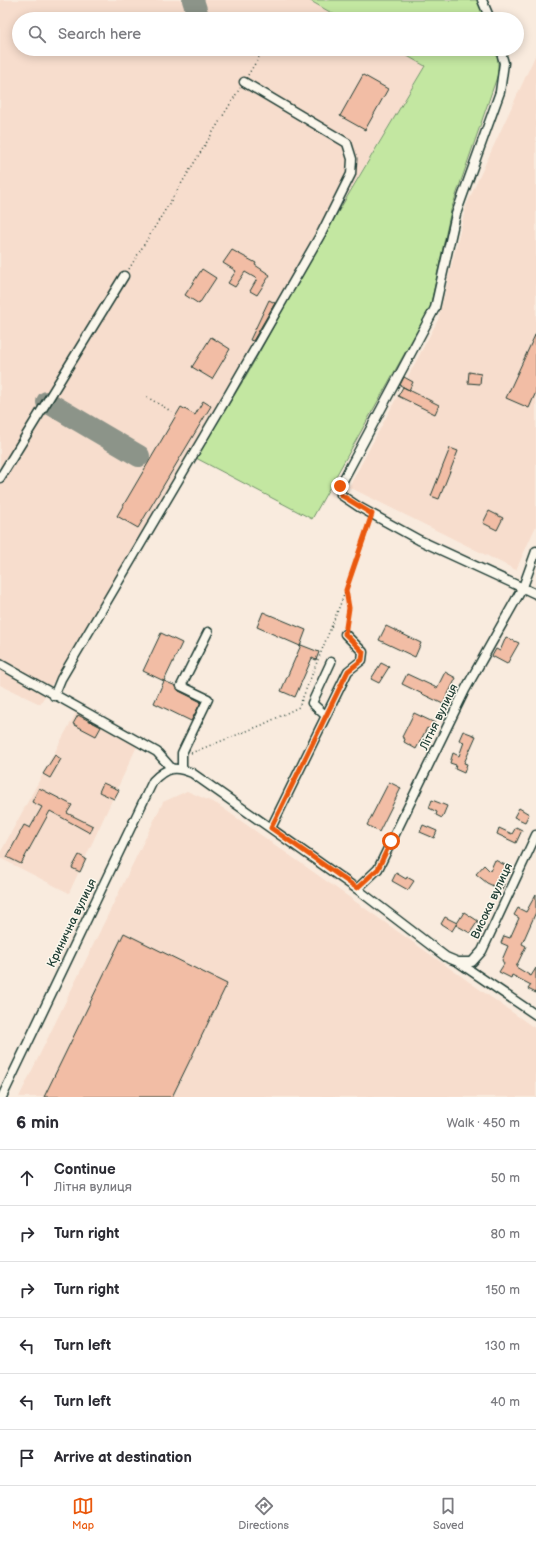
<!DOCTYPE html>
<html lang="en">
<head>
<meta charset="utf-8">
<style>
  body { margin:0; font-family:"Balsamiq Sans",sans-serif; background:#f7f7f7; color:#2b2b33 }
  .stop { position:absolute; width:12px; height:12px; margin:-9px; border:3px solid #ea580c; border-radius:50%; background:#fff }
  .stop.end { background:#ea580c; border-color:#fff; box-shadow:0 1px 4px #0008 }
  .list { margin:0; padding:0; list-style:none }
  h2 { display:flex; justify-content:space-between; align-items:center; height:52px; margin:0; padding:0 16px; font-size:17px }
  h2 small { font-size:13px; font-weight:400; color:#7c7c81 }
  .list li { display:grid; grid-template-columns:26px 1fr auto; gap:12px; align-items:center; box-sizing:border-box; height:56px; padding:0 16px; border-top:1px solid #e1e1e2 }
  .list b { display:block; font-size:15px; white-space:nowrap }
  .list p { margin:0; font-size:13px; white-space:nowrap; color:#7c7c81 }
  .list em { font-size:13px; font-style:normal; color:#7c7c81 }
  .icon { flex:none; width:22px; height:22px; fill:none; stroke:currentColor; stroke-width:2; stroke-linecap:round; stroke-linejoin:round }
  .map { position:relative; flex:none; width:536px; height:1097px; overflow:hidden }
  .search { position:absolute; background:#fff; box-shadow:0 2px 10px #0003; left:12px; right:12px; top:12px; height:44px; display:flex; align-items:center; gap:10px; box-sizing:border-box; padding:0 14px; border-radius:22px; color:#7c7c81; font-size:15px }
  .sheet { height:388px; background:#fff }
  nav { display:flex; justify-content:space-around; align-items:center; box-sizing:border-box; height:56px; border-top:1px solid #e1e1e2; background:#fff; font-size:11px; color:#7c7c81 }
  nav a { display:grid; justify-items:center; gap:2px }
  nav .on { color:#ea580c }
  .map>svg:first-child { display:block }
  .built { fill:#f7ddcd }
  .green { fill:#c3e7a1; stroke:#71926a }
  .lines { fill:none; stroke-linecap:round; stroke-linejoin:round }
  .taxiway { stroke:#8c9489; stroke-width:22 }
  .building { fill:#f2bda5; stroke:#1f3d34 }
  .minor-casing { stroke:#1f3d34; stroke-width:11 }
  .path { stroke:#1f3d34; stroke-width:1.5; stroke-dasharray:1 3; stroke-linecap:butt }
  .minor { stroke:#fbf7ec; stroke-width:8 }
  .route { stroke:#ea580c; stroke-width:5 }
  .labels { text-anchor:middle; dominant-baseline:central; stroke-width:3; stroke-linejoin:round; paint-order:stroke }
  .street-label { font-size:12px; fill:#1f3d34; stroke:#fbf7ec }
</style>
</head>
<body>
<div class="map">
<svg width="536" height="1097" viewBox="0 0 536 1097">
  <rect width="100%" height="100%" fill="#f9ebde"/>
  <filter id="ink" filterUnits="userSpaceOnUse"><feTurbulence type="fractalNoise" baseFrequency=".025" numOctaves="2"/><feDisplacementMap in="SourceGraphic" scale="8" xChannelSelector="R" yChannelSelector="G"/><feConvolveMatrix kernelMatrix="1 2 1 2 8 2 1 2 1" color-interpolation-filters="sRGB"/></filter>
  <g filter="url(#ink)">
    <path class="built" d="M 0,0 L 309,0 L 342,19 L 19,19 L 19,49 L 395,49 L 425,66 L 40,704 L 0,685 Z
      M 536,54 L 536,526 L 516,570 L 349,487 L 438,320 L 466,206 Z
      M 78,709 L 138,744 L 69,893 L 0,858 L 0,853 Z
      M 187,791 L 217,804 L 536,1029 L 536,1097 L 19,1097 L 163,802 Z"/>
    <path class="green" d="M 309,0 L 479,0 L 485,19 L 342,19 Z
      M 395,49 L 496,49 L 498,55 L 498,74 L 451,210 L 430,308 L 312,519 L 196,458 L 246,376 L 322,239 L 425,66 Z"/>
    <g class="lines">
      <path class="taxiway" d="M 193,0 L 199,19
        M 47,402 L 139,456"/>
    </g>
    <path class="building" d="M 363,75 L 388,89 L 365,130 L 340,116 Z
      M 232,250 L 256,263 L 255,265 L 270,275 L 257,295 L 250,291 L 257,279 L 245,272 L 235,287 L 228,283 L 236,271 L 223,263 Z
      M 202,269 L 216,278 L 199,304 L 185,295 Z
      M 269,300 L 275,303 L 253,341 L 250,340 Z
      M 536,333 L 536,392 L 529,408 L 506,398 Z
      M 211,337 L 230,349 L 212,379 L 192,367 Z
      M 469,372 L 481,374 L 480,384 L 468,383 Z
      M 404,377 L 413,382 L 409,390 L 400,385 Z
      M 403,387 L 439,405 L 435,414 L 398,396 Z
      M 203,401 L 211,406 L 138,528 L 117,516 L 181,407 L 195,415 Z
      M 450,448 L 458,451 L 439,499 L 431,496 Z
      M 489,511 L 503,518 L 497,530 L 483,523 Z
      M 263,612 L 306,630 L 300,646 L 257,627 Z
      M 386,626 L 421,643 L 415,657 L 379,640 Z
      M 161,633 L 182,643 L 164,681 L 143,671 Z
      M 506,637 L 519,643 L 507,664 L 492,656 L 496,649 L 500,651 Z
      M 301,645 L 319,652 L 316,660 L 312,658 L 295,697 L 281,691 Z
      M 381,663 L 389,667 L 379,683 L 371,679 Z
      M 445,672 L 456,678 L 443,704 L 402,684 L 407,674 L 437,688 Z
      M 164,681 L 176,686 L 179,691 L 201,702 L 191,721 L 154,703 Z
      M 414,713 L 435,723 L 431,730 L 427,728 L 416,749 L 404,742 L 405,739 L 402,737 Z
      M 78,715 L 101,727 L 96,736 L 73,724 Z
      M 463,731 L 476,736 L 464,763 L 467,764 L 464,773 L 455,769 L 456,765 L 450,763 L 453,753 L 459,756 L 464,742 L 459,740 Z
      M 55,755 L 61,759 L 50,778 L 43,774 Z
      M 389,782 L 401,788 L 379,832 L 367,825 Z
      M 103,783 L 119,790 L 114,799 L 99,792 Z
      M 39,788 L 72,805 L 67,813 L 93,826 L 90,833 L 50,811 L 21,864 L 7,857 L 24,825 L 30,828 L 42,807 L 32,802 Z
      M 432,800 L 447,806 L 442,818 L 436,815 L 437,812 L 429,808 Z
      M 519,808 L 529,814 L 525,822 L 514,817 Z
      M 423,825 L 437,831 L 434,838 L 420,832 Z
      M 516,827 L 522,830 L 516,843 L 497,834 L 499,828 L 512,834 Z
      M 79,855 L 86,859 L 80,872 L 72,868 Z
      M 495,860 L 507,866 L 500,882 L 504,884 L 502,890 L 487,883 L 476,874 L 484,865 L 490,871 Z
      M 396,873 L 406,879 L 407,877 L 414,881 L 408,890 L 392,881 Z
      M 536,894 L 536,912 L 522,944 L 526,946 L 516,967 L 531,976 L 536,968 L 536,993 L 528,989 L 531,985 L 512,975 L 511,978 L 499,972 L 504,964 L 502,960 L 508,946 L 501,943 L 504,936 L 510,938 L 519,918 L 514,915 L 518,908 L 526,912 Z
      M 464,912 L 478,921 L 470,933 L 456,925 Z
      M 445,917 L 457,923 L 452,931 L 441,924 Z
      M 124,933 L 227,984 L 172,1097 L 44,1097 Z"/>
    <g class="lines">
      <g class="minor-casing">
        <path id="minor" d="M 482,0 L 490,19
          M 500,49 L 504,63 L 500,92 L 456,214 L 435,308 L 340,486 L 341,495 L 359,507 L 419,540 L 536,594
          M 0,478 L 124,276
          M 0,664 L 157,752 L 172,769
          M 54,696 L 61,679 L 229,394 L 322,232 L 351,174 L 352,159 L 347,143 L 244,82
          M 326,716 L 312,703 L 331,662
          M 182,769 L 182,753 L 208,699 L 181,686 L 208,632
          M 271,828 L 348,671 L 362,660 L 363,652 L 345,634
          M 357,889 L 378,869 L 465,690 L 523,587 L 536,551
          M 458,962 L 472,962 L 482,951 L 536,835
          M 2,1097 L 153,781 C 166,767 175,766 192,773 L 357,889 L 446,957 L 458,962 L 536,1015"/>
      </g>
      <path class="path" d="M 248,75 L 264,49
        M 129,269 L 240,88
        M 147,397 L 174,413
        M 346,626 L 349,608 L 346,590 L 370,522
        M 191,753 L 262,725 L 299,707 L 346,590"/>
      <use href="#minor" class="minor"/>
    </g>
  </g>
  <g class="lines" filter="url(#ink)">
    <path class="route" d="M 340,486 L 341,495 L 372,514 L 346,590 L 349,608 L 345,634 L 363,652 L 362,660 L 348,671 L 271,828 L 357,888 L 378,869 L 391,841"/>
  </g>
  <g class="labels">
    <g class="street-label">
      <text transform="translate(439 717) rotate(-64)">Літня вулиця</text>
      <text transform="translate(492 901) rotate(-65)">Висока вулиця</text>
      <text transform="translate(72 923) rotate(-64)">Кринична вулиця</text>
    </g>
  </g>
</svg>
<div class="stop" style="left:391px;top:841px"></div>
<div class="stop end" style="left:340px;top:486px"></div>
<div class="search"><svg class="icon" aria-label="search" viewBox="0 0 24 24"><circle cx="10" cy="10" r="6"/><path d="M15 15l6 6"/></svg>Search here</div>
</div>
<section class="sheet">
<h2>6 min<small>Walk · 450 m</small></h2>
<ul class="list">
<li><svg class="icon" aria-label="ahead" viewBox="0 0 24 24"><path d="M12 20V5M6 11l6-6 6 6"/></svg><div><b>Continue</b><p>Літня вулиця</p></div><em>50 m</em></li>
<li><svg class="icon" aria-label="right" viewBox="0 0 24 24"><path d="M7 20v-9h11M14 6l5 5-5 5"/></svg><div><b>Turn right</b></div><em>80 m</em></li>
<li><svg class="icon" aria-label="right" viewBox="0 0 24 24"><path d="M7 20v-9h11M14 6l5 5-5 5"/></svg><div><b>Turn right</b></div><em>150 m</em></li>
<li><svg class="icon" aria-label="left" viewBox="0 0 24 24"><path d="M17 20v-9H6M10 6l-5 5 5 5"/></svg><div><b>Turn left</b></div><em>130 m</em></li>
<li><svg class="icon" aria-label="left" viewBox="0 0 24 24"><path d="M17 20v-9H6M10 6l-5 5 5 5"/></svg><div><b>Turn left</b></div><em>40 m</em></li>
<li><svg class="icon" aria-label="arrive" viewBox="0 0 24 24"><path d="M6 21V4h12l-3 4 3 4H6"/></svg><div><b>Arrive at destination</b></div></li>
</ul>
</section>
<nav>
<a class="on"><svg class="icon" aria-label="map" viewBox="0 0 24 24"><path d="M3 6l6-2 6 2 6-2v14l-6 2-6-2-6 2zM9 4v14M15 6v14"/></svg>Map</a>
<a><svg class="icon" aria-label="directions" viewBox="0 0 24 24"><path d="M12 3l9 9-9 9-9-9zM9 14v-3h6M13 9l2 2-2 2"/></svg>Directions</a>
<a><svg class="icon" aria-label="saved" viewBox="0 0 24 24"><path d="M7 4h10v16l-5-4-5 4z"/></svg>Saved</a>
</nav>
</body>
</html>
